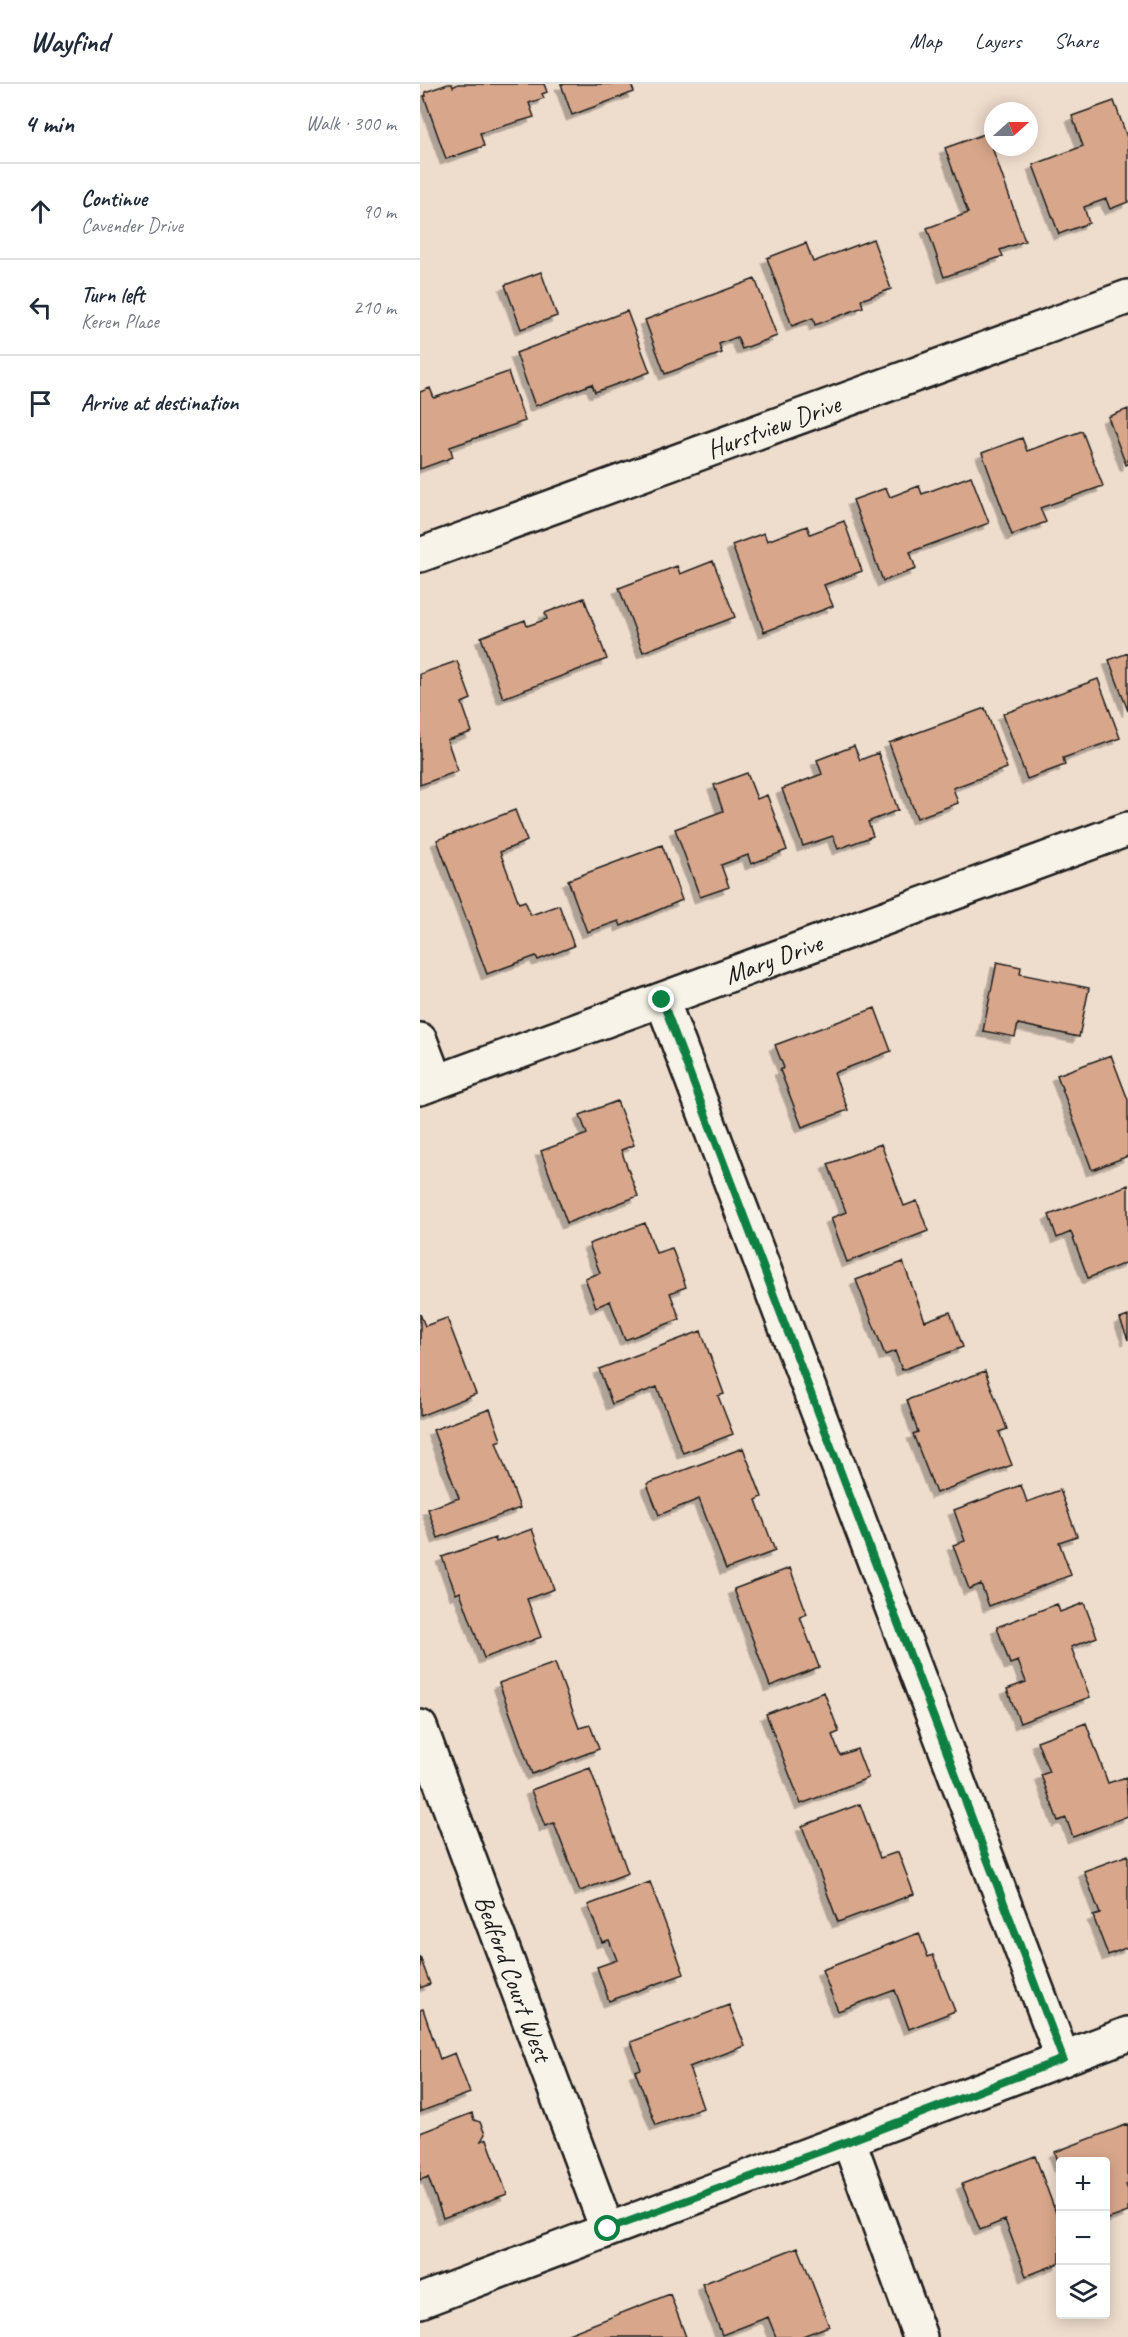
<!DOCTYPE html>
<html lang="en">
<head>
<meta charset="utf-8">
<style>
  body { margin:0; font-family:Caveat,sans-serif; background:#f2f2f3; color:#1f2937 }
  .controls { position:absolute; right:18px; bottom:18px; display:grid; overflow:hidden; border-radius:6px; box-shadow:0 3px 15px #0003 }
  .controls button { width:54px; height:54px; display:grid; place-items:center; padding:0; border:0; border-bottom:2px solid #e0e1e3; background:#fff; color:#1f2937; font:30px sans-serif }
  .compass { position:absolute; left:564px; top:18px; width:54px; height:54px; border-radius:50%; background:#fff; box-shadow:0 3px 15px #0003; rotate:69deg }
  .stop { position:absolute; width:18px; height:18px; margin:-14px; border:4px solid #0b8043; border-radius:50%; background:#fff }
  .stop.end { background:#0b8043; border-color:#fff; box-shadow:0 2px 6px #0008 }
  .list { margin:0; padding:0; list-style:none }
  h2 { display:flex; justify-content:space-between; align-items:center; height:78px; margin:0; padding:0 24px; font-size:26px }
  h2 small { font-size:20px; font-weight:400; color:#747a83 }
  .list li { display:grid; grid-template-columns:39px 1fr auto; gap:18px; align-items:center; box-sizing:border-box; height:96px; padding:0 24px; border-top:2px solid #e0e1e3 }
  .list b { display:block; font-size:22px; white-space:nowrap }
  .list p { margin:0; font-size:20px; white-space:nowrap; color:#747a83 }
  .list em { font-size:20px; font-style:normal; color:#747a83 }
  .icon { flex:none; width:33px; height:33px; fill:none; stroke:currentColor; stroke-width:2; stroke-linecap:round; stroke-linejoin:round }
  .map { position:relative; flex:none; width:708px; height:2253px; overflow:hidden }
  header { display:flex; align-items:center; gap:36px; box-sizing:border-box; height:84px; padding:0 30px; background:#fff; border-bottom:2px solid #e0e1e3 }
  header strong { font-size:28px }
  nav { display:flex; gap:33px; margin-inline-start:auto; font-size:21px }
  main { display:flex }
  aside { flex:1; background:#fff }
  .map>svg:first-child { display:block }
  .building { fill:#d8a78b; stroke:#1c1c1c; stroke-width:1.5; filter:url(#shadow) }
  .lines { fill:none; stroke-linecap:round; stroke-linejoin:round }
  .street-casing { stroke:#1c1c1c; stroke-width:38 }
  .secondary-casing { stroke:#1c1c1c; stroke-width:38 }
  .street { stroke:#f7f3e8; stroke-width:33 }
  .secondary { stroke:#f7f3e8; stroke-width:33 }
  .route { stroke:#0b8043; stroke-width:8 }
  .labels { text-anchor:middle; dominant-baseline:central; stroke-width:4.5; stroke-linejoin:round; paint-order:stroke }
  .street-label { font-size:26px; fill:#1c1c1c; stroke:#f7f3e8 }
</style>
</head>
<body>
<header>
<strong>Wayfind</strong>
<nav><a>Map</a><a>Layers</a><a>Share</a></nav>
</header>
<main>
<aside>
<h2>4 min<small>Walk · 300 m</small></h2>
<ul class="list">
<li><svg class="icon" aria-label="ahead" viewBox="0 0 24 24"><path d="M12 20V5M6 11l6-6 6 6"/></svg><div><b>Continue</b><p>Cavender Drive</p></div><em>90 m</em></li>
<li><svg class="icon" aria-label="left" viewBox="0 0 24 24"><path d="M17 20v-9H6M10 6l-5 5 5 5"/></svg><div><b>Turn left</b><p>Keren Place</p></div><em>210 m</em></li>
<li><svg class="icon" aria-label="arrive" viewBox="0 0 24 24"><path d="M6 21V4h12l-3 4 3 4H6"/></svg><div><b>Arrive at destination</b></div></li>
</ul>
</aside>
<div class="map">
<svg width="708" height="2253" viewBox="0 0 708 2253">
  <defs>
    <filter id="shadow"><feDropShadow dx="-5.5" dy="5.5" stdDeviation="0" flood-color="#0004"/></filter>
  </defs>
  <rect width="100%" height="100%" fill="#eedccc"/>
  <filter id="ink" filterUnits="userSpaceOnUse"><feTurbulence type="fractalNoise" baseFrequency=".0167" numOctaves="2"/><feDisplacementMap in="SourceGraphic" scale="12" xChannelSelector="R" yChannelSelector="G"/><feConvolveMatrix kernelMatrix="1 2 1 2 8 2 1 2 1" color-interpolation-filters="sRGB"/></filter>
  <g filter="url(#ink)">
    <path class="building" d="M 28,0 L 32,0 L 33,3 L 38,0 L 124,0 L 127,8 L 122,10 L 124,14 L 109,19 L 114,33 L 60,49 L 64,62 L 26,75 L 4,12 L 6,12 L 5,8 Z
      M 141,0 L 211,0 L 214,8 L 152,31 Z
      M 694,17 L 708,56 L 708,118 L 690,125 L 686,115 L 664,123 L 669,139 L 639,150 L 613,81 L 663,62 L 652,32 Z
      M 567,49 L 605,157 L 580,166 L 583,172 L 524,193 L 507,144 L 548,129 L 525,64 Z
      M 453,155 L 471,205 L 441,216 L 443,223 L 395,241 L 393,234 L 372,242 L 347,174 L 386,159 L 393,178 Z
      M 121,188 L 137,232 L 101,245 L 85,201 Z
      M 335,195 L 357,252 L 322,265 L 317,253 L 299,260 L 302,269 L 245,290 L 225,236 Z
      M 207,227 L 230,288 L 175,308 L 172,300 L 115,322 L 96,269 Z
      M 88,288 L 105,337 L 30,363 L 33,373 L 0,385 L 0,308 L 10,304 L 14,314 Z
      M 708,325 L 708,380 L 706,381 L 688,333 Z
      M 662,347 L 683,402 L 620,424 L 626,438 L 592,451 L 562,369 L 602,354 L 607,367 Z
      M 551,392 L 569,439 L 490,468 L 496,485 L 463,497 L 433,416 L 466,404 L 470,413 L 499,402 L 502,410 Z
      M 424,437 L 442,487 L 404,501 L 413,522 L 344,548 L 312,461 L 344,449 L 347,457 L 387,442 L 390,450 Z
      M 293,477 L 315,533 L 223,568 L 199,504 L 257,482 L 260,490 Z
      M 164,514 L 187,575 L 83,614 L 61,553 L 105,536 L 107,542 L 127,535 L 125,529 Z
      M 708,569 L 708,627 L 689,576 Z
      M 37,577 L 51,615 L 42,619 L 52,648 L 27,656 L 38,687 L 0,701 L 0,590 Z
      M 678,595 L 700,654 L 643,674 L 645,681 L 607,695 L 583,630 Z
      M 565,624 L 587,684 L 533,704 L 538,719 L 497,734 L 469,659 Z
      M 434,662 L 440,676 L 458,669 L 478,726 L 448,738 L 453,752 L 418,765 L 413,752 L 383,762 L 362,705 L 402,690 L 397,676 Z
      M 327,689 L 337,715 L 347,711 L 367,766 L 331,780 L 328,771 L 301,781 L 309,803 L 280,813 L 255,745 L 303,727 L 294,701 Z
      M 95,726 L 107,757 L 80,768 L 99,819 L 105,817 L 111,831 L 139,821 L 154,862 L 118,876 L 116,872 L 67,890 L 17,756 Z
      M 242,761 L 262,816 L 201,842 L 199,837 L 167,848 L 148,796 Z
      M 577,878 L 601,883 L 600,890 L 669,904 L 659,953 L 598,940 L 595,953 L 563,947 Z
      M 455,924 L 471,967 L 414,989 L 428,1026 L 382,1043 L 360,986 L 364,984 L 355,961 Z
      M 691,971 L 708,1016 L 708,1072 L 672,1086 L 637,991 Z
      M 197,1017 L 214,1061 L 201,1066 L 218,1112 L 147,1139 L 121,1067 L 167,1050 L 160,1031 Z
      M 461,1060 L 484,1122 L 497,1117 L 508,1147 L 427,1178 L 411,1134 L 426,1128 L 408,1080 Z
      M 708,1101 L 708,1178 L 668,1194 L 651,1148 L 637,1154 L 629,1131 Z
      M 225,1139 L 236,1169 L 252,1164 L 266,1203 L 250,1209 L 260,1235 L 205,1256 L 190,1217 L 176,1223 L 165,1194 L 180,1189 L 169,1160 Z
      M 483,1178 L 505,1237 L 530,1228 L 543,1263 L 482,1286 L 475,1267 L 465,1271 L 436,1196 Z
      M 0,1230 L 5,1242 L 27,1234 L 56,1310 L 0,1332 Z
      M 708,1232 L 708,1256 L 700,1235 Z
      M 281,1247 L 304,1310 L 298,1312 L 313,1350 L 263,1369 L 237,1303 L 192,1320 L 179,1285 Z
      M 565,1287 L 587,1345 L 579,1348 L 592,1381 L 516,1409 L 493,1350 L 498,1348 L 487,1316 Z
      M 70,1325 L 81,1356 L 76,1358 L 100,1424 L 18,1454 L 8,1425 L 39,1414 L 13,1346 Z
      M 323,1364 L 342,1413 L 336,1416 L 355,1467 L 306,1485 L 279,1415 L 239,1431 L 227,1400 Z
      M 601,1401 L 607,1418 L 640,1406 L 657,1452 L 639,1458 L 651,1491 L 569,1522 L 561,1500 L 549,1505 L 533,1461 L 545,1457 L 534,1426 Z
      M 112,1445 L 134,1505 L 107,1515 L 121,1553 L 64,1574 L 40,1508 L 36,1510 L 22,1473 L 75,1454 L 76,1458 Z
      M 370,1484 L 387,1530 L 380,1533 L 399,1583 L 350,1602 L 314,1505 Z
      M 664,1519 L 677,1553 L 651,1563 L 670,1613 L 600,1639 L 587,1605 L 606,1598 L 598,1577 L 590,1580 L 577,1543 L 637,1520 L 640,1528 Z
      M 135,1579 L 159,1644 L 170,1641 L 179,1665 L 112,1690 L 79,1599 Z
      M 404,1608 L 419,1648 L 412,1651 L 420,1671 L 437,1665 L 448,1694 L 381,1720 L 346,1630 Z
      M 666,1639 L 688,1699 L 706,1693 L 708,1732 L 653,1753 L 646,1734 L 638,1737 L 621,1691 L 629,1688 L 617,1657 Z
      M 170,1684 L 208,1789 L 160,1807 L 134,1739 L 125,1742 L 111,1706 Z
      M 440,1720 L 460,1774 L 478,1768 L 494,1810 L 418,1838 L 382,1742 Z
      M 708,1771 L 708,1863 L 688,1871 L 673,1832 L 680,1830 L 664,1787 Z
      M 230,1798 L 264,1890 L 189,1917 L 177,1883 L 197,1876 L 189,1856 L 182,1858 L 168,1821 Z
      M 499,1849 L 508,1873 L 513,1871 L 535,1927 L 489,1945 L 475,1906 L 418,1927 L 402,1886 Z
      M 0,1873 L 10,1900 L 0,1904 Z
      M 309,1921 L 325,1962 L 269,1983 L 283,2024 L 236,2041 L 215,1987 L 221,1985 L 211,1958 Z
      M 3,1925 L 20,1975 L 35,1969 L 50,2009 L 0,2028 L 0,1926 Z
      M 52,2029 L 54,2036 L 60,2038 L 65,2050 L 61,2057 L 67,2055 L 87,2110 L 23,2134 L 8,2093 L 0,2096 L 0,2049 Z
      M 708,2040 L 708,2100 L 706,2101 L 708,2106 L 708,2128 L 686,2136 L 686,2078 L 640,2078 L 640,2083 L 635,2068 Z
      M 615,2072 L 640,2140 L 640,2179 L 606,2192 L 585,2136 L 560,2146 L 542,2100 Z
      M 378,2163 L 409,2242 L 380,2253 L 356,2253 L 348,2233 L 302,2251 L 282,2200 Z
      M 250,2210 L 266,2253 L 143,2253 L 143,2252 Z"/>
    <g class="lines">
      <g class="street-casing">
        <g id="street">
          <path d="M 242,916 L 643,1975"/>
          <path d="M 0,956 L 16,998"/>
          <path id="s1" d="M 0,1004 L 708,745"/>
          <path id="s2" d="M 0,1643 L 187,2145"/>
          <path d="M 429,2057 L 500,2253"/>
          <path d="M 0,2217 C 236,2127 472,2040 708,1950"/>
        </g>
      </g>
      <g class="secondary-casing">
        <g id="secondary">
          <path id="s3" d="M 0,471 L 708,213"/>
        </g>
      </g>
      <use href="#street" class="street"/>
      <use href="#secondary" class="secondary"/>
    </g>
  </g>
  <g class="lines" filter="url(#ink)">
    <path class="route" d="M 188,2145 L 429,2057 L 643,1975 L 242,916"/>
  </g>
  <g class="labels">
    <g class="street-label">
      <text stroke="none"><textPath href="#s3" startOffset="376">Hurstview Drive</textPath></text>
      <text stroke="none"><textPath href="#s1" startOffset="376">Mary Drive</textPath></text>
      <text stroke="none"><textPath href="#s2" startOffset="268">Bedford Court West</textPath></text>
    </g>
  </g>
</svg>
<div class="controls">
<button>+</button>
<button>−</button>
<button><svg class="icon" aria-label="layers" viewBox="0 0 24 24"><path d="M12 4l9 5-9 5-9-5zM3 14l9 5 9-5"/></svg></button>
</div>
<svg class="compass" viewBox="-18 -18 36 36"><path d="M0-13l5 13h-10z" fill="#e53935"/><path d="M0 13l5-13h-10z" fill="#747a83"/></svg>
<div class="stop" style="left:188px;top:2145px"></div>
<div class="stop end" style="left:242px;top:916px"></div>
</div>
</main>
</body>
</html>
